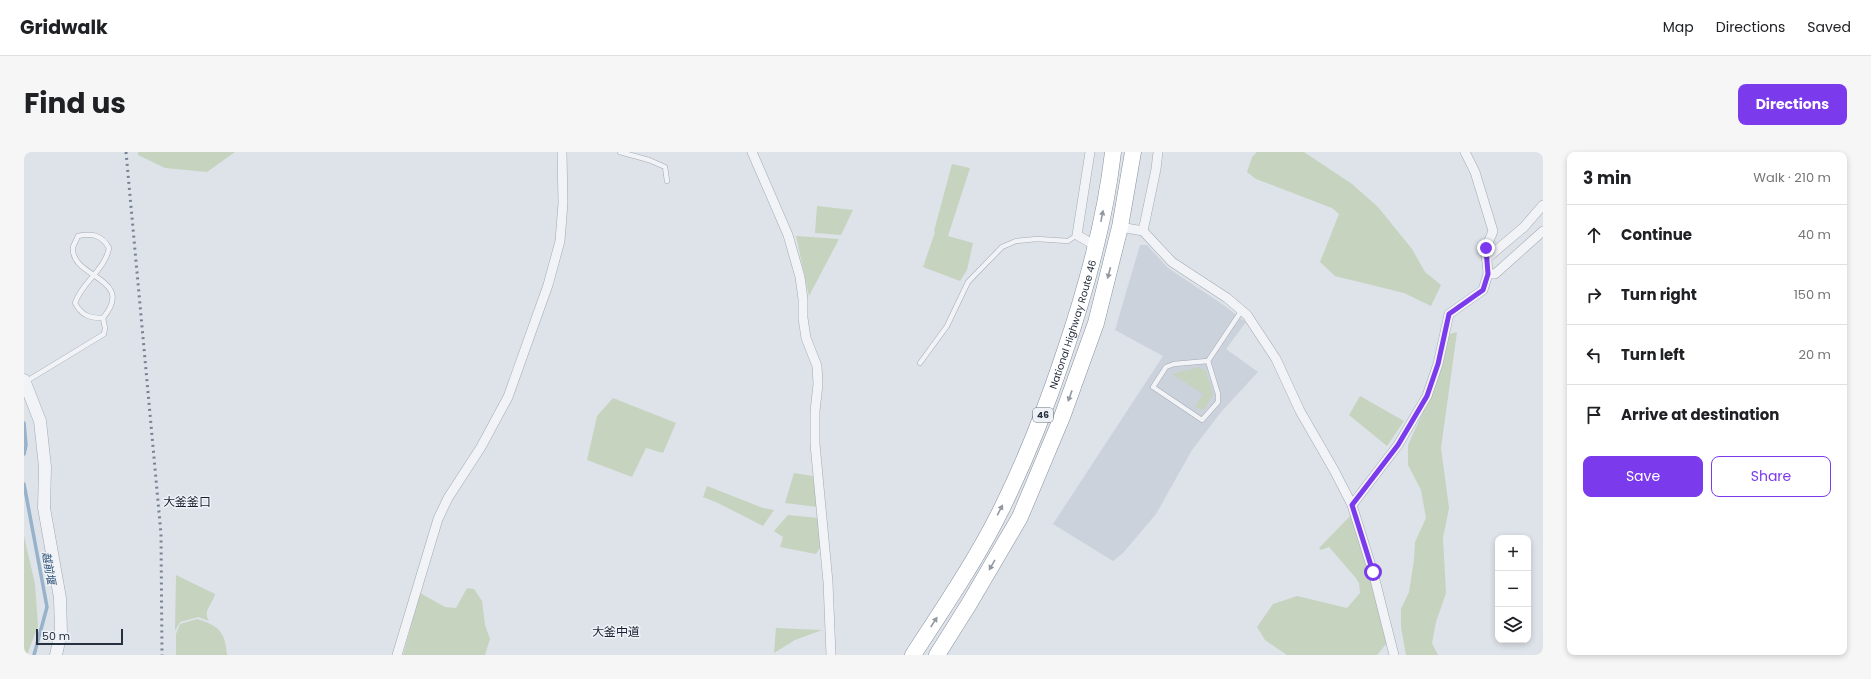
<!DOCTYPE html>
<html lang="en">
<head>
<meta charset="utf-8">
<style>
  body { margin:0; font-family:Poppins,"Noto Sans JP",sans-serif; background:#f6f6f6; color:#202124 }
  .controls { position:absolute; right:12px; bottom:12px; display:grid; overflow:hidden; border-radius:8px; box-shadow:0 2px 6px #0003 }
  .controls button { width:36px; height:36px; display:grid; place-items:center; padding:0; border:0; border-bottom:1px solid #e0e0e0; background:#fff; color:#202124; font:20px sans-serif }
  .scale { position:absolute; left:12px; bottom:10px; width:87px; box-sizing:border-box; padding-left:4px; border:2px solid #263140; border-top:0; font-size:11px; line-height:14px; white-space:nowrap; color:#263140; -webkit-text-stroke:3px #eef2f6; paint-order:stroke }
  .stop { position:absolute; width:12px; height:12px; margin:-9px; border:3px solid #7c3aed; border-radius:50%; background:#fff }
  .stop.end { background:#7c3aed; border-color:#fff; box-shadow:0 1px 4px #0008 }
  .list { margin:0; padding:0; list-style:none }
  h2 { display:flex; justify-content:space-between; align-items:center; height:52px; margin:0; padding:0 16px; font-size:17px }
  h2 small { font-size:13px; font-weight:400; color:#757577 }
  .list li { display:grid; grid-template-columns:26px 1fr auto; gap:12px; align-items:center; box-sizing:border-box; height:60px; padding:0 16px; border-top:1px solid #e0e0e0 }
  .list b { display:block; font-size:15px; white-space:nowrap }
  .list em { font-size:13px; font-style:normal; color:#757577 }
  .actions { display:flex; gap:8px; padding:12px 16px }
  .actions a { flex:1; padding:9px 0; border:1px solid #7c3aed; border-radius:8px; text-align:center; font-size:14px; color:#7c3aed }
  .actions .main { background:#7c3aed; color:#fff }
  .icon { flex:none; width:22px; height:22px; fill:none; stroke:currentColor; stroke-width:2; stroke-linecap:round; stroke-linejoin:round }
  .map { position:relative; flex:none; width:1519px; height:503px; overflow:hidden; border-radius:8px }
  header { display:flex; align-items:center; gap:24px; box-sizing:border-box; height:56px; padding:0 20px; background:#fff; border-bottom:1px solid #e0e0e0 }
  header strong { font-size:19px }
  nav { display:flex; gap:22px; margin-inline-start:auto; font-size:14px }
  .intro { display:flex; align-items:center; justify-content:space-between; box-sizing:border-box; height:96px; padding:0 24px }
  h1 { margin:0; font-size:28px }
  .button { padding:10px 18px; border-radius:8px; background:#7c3aed; color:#fff; font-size:14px; font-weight:700 }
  main { display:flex; gap:24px; padding:0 24px }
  aside { flex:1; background:#fff; border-radius:8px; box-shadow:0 2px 6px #0003 }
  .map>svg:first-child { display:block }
  .built { fill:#ccd2db }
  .green { fill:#c5d3bf }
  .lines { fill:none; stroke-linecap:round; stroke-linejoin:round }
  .stream { stroke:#97b2cb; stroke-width:3.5 }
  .service-casing { stroke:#a3aab3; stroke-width:5.5 }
  .minor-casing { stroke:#a3aab3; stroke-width:10 }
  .tertiary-casing { stroke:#a3aab3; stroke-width:13 }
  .trunk-casing { stroke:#8591a0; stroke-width:17 }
  .service { stroke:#f1f3f7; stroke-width:4.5 }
  .minor { stroke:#f1f3f7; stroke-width:9 }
  .tertiary { stroke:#f1f3f7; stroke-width:12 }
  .trunk { stroke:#fff; stroke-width:16 }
  .rail { stroke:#778393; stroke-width:3; stroke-dasharray:2 4; stroke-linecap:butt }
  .oneway { fill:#9298a0 }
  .route { stroke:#7c3aed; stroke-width:5 }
  .labels { text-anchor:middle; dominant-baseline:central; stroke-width:3; stroke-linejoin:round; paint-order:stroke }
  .shield { fill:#eef2f6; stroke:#626b77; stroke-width:1 }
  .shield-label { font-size:9px; font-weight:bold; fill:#263140 }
  .street-label { font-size:10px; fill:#263140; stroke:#eef2f6 }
  .water-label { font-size:11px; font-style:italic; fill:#2e5276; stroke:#eef2f6 }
  .quarter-label { font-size:12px; fill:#192231; stroke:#eef2f6 }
</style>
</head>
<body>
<header>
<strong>Gridwalk</strong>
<nav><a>Map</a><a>Directions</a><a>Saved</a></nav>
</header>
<div class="intro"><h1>Find us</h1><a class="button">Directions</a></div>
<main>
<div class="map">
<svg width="1519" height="503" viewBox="0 0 1519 503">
  <rect width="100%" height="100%" fill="#dee3e9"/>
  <path class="built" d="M 1116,93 L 1123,93 L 1144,116 L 1198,152 L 1222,170 L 1202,197 L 1234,220 L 1197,260 L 1168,298 L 1132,362 L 1099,401 L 1089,409 L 1029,372 L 1139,204 L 1091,178 Z"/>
  <path class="green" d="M 114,0 L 211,0 L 183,20 L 141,16 L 114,3 Z
    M 1233,0 L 1280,0 L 1328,32 L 1354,55 L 1388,97 L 1401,120 L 1417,133 L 1407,154 L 1380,141 L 1311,124 L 1296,110 L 1315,62 L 1308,56 L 1232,27 L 1223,20 L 1228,5 Z
    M 928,12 L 946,16 L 924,84 L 949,91 L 943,118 L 936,129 L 899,115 L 911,80 L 910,79 Z
    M 793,54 L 829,58 L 817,83 L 791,81 Z
    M 772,84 L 815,87 L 785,144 Z
    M 1433,180 L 1417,296 L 1425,356 L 1419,386 L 1422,441 L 1412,470 L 1408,491 L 1414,503 L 1382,503 L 1377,475 L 1377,457 L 1385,440 L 1390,408 L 1391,390 L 1402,366 L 1397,338 L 1384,313 L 1384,293 L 1406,245 L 1426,182 Z
    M 1175,215 L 1182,219 L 1189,242 L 1182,255 L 1179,258 L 1171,255 L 1179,242 L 1148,222 Z
    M 1336,244 L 1380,269 L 1363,294 L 1325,263 Z
    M 589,246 L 652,271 L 639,301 L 622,296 L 608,325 L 563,308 L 573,264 Z
    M 770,321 L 789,324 L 793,355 L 761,351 Z
    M 683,334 L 739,356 L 750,358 L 739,374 L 694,351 L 679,345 Z
    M 764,363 L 794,366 L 796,396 L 792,402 L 756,395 L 759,385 L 750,379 Z
    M 1327,363 L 1347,428 L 1363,491 L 1353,503 L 1263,503 L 1241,488 L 1233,475 L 1249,452 L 1273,444 L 1323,456 L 1336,441 L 1335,431 L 1331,425 L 1305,395 L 1297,398 L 1295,396 Z
    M 0,384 L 11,432 L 14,474 L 3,503 L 0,503 Z
    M 152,423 L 191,442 C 189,452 178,459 185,469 L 174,465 L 156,470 L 151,479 Z
    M 443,436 L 450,437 L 458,449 L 461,473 L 466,487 L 461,503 L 379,503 L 396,441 L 421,455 L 432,456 Z
    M 173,467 C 195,474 201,479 203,503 L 152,503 L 152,482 L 156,472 Z
    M 752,476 L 798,478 L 771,488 L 750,501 Z"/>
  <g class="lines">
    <path class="stream" d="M 0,271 L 2,293 L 0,302
      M 0,332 L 23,455 L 10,503"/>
    <g class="service-casing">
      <path id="service" d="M 596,0 L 625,8 L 641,15 L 643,29
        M 1184,209 L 1194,242 L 1194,250 L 1178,268 L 1129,235 L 1142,215 L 1150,212 Z
        M 1184,209 L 1218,158
        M 896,211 L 923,174 L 944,130 L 978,95 L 992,89 L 1013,87 L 1044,89 L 1053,83
        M 1,230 L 80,182 L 81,176 L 79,166 C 113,125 46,127 49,95 C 50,92 53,87 54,84 C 68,81 78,83 85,96 C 81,118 58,130 51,151 C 58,164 66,166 79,166"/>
    </g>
    <g class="minor-casing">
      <path id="minor" d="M 728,0 L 764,83 L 776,125 L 779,147 L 779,166 L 782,186 L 793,214 L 794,232 L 791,259 L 791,292 L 804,430 L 807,503
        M 1066,0 L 1053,83 L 1072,94
        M 1134,0 L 1132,17 L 1119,79 L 1148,110 L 1203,146 L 1223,163 L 1252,207 L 1276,259 L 1310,318 L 1328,353 L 1349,420 L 1370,503
        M 1096,75 L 1119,79
        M 1462,107 L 1500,75 L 1519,53
        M 1464,122 L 1471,122 L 1519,79
        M 1328,353 L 1374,293 L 1403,244 L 1414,212 L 1425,162 L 1459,138 L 1464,122 L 1462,96 L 1469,79 L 1451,20 L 1441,0
        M 373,503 L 414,367 L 424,346 L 457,295 L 484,245 L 524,133 L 536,89 L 539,51 L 538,0"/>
    </g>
    <g class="tertiary-casing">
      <path id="tertiary" d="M 0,228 L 16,269 L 21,315 L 20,356 L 36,446 L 37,480 L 32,503"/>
    </g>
    <g class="trunk-casing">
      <g id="trunk">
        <path id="s1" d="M 889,503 C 920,455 953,407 978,356 C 1002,307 1022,256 1039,205 C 1062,138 1081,70 1089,0"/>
        <path d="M 913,503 L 945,452 L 996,365 L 1038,265 L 1072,171 L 1096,75 L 1109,0"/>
      </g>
    </g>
    <use href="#service" class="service"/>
    <use href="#minor" class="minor"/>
    <use href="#tertiary" class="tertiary"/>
    <use href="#trunk" class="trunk"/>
    <path class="rail" d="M 102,0 L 137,382 L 138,503"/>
  </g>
  <defs><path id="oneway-solid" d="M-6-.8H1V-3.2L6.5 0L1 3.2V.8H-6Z"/></defs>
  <g class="oneway">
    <use href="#oneway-solid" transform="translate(1078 64) rotate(-79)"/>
    <use href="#oneway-solid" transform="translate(1085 121) rotate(104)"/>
    <use href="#oneway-solid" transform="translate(1046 244) rotate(110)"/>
    <use href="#oneway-solid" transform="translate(976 358) rotate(-62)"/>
    <use href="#oneway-solid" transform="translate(968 413) rotate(120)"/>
    <use href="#oneway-solid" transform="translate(910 470) rotate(-57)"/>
  </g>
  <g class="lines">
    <path class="route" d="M 1349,420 L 1328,353 L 1374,293 L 1403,244 L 1414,212 L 1425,162 L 1459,138 L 1464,122 L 1462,96"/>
  </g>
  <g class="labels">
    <rect class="shield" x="1009" y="256" width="20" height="14" rx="3"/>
    <g class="shield-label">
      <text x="1019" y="263">46</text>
    </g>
    <g class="street-label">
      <text stroke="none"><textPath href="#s1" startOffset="369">National Highway Route 46</textPath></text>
    </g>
    <g class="water-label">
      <text transform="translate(25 416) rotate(80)">越前堰</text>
    </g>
    <g class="quarter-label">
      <text x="163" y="349">大釜釜口</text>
      <text x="592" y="479">大釜中道</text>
    </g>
  </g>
</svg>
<div class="controls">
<button>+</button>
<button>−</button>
<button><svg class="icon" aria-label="layers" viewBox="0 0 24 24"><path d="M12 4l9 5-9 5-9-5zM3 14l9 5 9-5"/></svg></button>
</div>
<div class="scale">50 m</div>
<div class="stop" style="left:1349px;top:420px"></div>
<div class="stop end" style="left:1462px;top:96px"></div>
</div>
<aside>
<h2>3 min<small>Walk · 210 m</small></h2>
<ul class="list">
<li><svg class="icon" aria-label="ahead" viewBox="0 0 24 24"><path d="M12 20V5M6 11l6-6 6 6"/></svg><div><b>Continue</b></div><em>40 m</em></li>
<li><svg class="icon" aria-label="right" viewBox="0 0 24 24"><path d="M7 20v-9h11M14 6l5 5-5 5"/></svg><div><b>Turn right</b></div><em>150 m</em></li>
<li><svg class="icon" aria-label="left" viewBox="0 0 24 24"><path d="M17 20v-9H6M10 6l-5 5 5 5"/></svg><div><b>Turn left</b></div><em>20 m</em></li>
<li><svg class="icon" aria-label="arrive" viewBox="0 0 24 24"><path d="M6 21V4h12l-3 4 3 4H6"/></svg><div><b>Arrive at destination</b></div></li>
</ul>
<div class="actions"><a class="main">Save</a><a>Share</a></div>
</aside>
</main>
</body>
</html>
